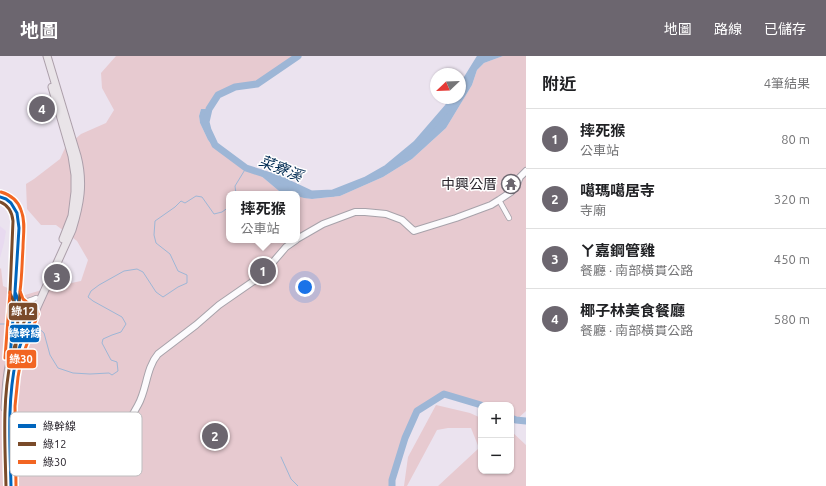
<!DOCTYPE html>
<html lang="zh-TW">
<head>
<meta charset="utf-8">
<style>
  body { margin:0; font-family:Ubuntu,"Noto Sans TC",sans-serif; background:#f6f6f6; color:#202124 }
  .controls { position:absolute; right:12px; bottom:12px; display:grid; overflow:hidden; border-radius:8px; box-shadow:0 1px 3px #0004 }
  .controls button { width:36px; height:36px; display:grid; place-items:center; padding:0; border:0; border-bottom:1px solid #e0e0e0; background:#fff; color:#202124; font:20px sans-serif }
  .compass { position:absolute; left:430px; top:12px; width:36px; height:36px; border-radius:50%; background:#fff; box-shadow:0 1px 3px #0004; rotate:247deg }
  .you { position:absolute; left:305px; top:231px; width:14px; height:14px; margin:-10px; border:3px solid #fff; border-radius:50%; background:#1a73e8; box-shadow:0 0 0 6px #1a73e833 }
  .badge { display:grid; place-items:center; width:26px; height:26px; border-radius:50%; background:#6c666f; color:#fff; font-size:13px; font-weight:700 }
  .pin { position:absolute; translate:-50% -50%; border:2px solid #fff; box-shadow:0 1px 4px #0006 }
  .popup { position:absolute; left:226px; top:135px; width:74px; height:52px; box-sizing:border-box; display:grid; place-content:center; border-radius:8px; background:#fff; filter:drop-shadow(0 1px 3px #0005); font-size:13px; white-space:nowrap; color:#757577 }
  .popup b { font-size:15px; color:#202124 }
  .popup::after { content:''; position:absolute; left:50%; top:100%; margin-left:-8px; border:8px solid transparent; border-top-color:#fff }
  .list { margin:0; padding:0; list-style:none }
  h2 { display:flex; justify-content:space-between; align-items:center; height:52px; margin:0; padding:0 16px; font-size:17px }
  h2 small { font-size:13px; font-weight:400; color:#757577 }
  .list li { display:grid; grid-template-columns:26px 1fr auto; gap:12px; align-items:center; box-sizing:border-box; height:60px; padding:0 16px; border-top:1px solid #e0e0e0 }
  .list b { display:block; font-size:15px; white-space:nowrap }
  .list p { margin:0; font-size:13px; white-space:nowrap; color:#757577 }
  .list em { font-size:13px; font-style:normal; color:#757577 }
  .map { position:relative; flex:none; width:526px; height:430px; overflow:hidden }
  header { display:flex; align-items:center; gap:24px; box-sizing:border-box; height:56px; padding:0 20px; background:#6c666f; color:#fff }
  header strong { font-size:19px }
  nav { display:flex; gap:22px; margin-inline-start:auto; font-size:14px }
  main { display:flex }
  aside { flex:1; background:#fff }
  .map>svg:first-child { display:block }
  .built { fill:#e8daf0 }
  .green { fill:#e7cad0 }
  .water { fill:#9db6d6 }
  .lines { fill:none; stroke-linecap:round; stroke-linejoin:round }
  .stream { stroke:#9db6d6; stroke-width:1 }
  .river { stroke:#9db6d6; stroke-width:7 }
  .street-casing { stroke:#a7a2aa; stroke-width:6 }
  .secondary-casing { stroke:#a7a2aa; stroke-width:8 }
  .primary-casing { stroke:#ac9faa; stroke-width:9 }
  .street { stroke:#fcfbfd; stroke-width:4.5 }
  .secondary { stroke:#fcfbfd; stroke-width:6 }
  .primary { stroke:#e9e4e8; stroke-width:7 }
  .bus-1-casing { stroke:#fff; stroke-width:6 }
  .bus-2-casing { stroke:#fff; stroke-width:6 }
  .bus-3-casing { stroke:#fff; stroke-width:6 }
  .bus-1 { stroke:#0065bd; stroke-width:3 }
  .bus-2 { stroke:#7a4b2a; stroke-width:3 }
  .bus-3 { stroke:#f26522; stroke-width:3 }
  .labels { text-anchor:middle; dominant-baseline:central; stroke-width:3; stroke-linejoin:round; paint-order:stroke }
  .poi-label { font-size:14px; fill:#27222a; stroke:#fff; text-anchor:end }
  .water-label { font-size:15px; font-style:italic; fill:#032d54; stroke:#fff }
  .key { fill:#fff; stroke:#bebdbf; stroke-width:1 }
  .key-label { font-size:11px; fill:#27222a }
  .line-badge { stroke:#fff; stroke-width:1.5 }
  .badge-label { font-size:11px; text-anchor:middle; font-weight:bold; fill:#fff }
</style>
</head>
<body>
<header>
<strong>地圖</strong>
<nav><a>地圖</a><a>路線</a><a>已儲存</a></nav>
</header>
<main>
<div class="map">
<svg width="526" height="430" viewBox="0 0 526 430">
  <rect width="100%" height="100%" fill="#ebe3ef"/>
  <path class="built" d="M 0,170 L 6,175 L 4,187 L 0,202 Z"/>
  <path class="green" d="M 116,0 L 298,0 L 257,28 L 235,31 L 218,39 L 209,53 L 201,53 L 199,60 L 200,67 L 208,84 L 218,95 L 226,99 L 248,115 L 260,119 L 279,135 L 290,138 L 229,138 L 229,184 L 297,184 L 297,140 L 312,143 L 340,140 L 383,121 L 412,103 L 446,72 L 472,29 L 477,14 L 484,7 L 503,0 L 526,0 L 526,355 L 516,364 L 511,362 L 511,349 L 481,349 L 444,338 L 417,355 L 405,382 L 392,430 L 0,430 L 0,213 L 1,212 L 3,230 L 25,239 L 52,231 L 81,225 L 88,204 L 77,185 L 56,169 L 41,169 L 27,153 L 26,128 L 34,123 L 60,103 L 65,92 L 81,78 L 106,67 L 114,54 L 102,32 L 101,17 Z
    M 436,349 L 470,357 L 481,362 L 481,415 L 511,415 L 511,375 L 526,389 L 526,430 L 438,430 L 479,392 L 471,372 L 448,372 L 437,374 L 407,430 L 404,430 L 408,401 Z"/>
  <path class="water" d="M 481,0 L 503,0 L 484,7 L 477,14 L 472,29 L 446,72 L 412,103 L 383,121 L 340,140 L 312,143 L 304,142 L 297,140 L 297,138 L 290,138 L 279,135 L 260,119 L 248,115 L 226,99 L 218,95 L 208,84 L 200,67 L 199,60 L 201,53 L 209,53 L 206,66 L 208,74 L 215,89 L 246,112 L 277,122 L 311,138 L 333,137 L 366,124 L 387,112 L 416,88 L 448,51 L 454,42 L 460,42 L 460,34 Z"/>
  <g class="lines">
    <path class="stream" d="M 236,138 L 235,130 L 246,112
      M 0,268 L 11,268
      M 33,269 L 35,269 L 44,277 L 50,299 L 58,312 L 73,317 L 90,318 L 109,317 L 112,319 L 118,315 L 117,306 L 111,304 L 102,287 L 103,283 L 112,279 L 121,276 L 126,268 L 122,261 L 93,245 L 88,241 L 91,235 L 99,229 L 124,215 L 137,213 L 143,216 L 156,236 L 163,241 L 178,231 L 187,227 L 187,219 L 178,215 L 170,198 L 156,187 L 154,179 L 155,165 L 175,151 L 181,145 L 185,147 L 196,140 L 202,141 L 214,158 L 222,156 L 229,151
      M 281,401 L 291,423 L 298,430"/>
    <path class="river" d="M 298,0 L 257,28 L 235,31 L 218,39 L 209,53 L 206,66 L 208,74 L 215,89 L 246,112 L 277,122 L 311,138 L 333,137 L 366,124 L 387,112 L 416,88 L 448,51 L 454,42
      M 460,34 L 481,0
      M 511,362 L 516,364 L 526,365
      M 392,430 L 392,424 L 405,382 L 417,355 L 444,338 L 481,349"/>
    <g class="street-casing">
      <path id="street" d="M 0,141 C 13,144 17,154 19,166 L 17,216 L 10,298
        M 499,144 L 509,162
        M 18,239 C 24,247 27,246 36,242
        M 16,240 C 19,249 27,252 33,258
        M 15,245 C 18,252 24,259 33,260
        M 10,368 L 28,373 L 54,360 L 60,359 L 65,363 L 71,374 L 46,383 L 42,387 L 37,403"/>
    </g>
    <g class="secondary-casing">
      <path id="secondary" d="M 297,183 L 323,168 L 355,156 L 365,156 L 386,158 L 402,164 L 414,175 L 456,162 L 491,149 L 499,144 L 511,136 L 516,130 L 520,121 L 526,115
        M 6,395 C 14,395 23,397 30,400 C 33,401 36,402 39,403 C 52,404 70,392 82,387 C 93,383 107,382 117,375 C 126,369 133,359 138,349 C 147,333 146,312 158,298 L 196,269 L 219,249 L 261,220 L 286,191 L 296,184"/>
    </g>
    <g class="primary-casing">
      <path id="primary" d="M 52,31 L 72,100 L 75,119 L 75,136 L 72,160 L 63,183
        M 5,352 C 6,332 7,311 14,293 C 17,283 22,273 26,263
        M 11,430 L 10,350 L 11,331 L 16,303 L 22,285 L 33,260 L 72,174 C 80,148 84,127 77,100 L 47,0"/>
    </g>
    <use href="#street" class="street"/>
    <use href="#secondary" class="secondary"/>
    <use href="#primary" class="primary"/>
    <g class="bus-1-casing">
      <path id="bus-1" d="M 0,141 L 6,143 L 11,147 L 17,157 L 19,172 L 15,236 L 19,246 L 33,258 C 27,273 19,288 16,304 C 7,345 10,388 11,430
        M 10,302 L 15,236"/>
    </g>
    <g class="bus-2-casing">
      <path id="bus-2" d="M 0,146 C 8,149 12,156 13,165 L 10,237 L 15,249 L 27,259 C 21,274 14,288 11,303 C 2,345 5,388 6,430
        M 15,302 L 20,236"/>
    </g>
    <g class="bus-3-casing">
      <path id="bus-3" d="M 1,136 C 11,139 18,145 21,154 C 26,166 23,180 23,192 C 22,206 22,221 20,235 L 23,243 L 37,255 L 38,258 L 21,304 L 18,321 L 15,350 L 16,430
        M 5,302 L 10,236"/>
    </g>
    <use href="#bus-1" class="bus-1"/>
    <use href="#bus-2" class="bus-2"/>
    <use href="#bus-3" class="bus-3"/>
  </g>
  <defs>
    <g id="temple-ring" transform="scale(1)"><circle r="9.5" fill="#fff" stroke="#6c666f" stroke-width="1.5"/><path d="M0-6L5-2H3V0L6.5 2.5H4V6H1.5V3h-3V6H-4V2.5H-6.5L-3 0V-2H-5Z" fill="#6c666f"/></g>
  </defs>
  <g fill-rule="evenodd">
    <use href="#temple-ring" x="511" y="128"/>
  </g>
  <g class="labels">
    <g class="poi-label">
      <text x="497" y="128">中興公厝</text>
    </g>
    <g class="water-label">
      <text transform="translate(281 112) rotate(22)">菜竂溪</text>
    </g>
  </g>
  <rect x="10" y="356" width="132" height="64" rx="6" class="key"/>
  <rect x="18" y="368" width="18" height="4" fill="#0065bd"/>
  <rect x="18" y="386" width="18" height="4" fill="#7a4b2a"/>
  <rect x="18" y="404" width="18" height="4" fill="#f26522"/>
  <g class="key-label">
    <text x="43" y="374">綠幹線</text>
    <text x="43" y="392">綠12</text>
    <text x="43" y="410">綠30</text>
  </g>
  <g class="line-badge">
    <rect x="8" y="246" width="30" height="19" rx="4" fill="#7a4b2a"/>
    <rect x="9" y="268" width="31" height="19" rx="4" fill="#0065bd"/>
    <rect x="6" y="293" width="31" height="20" rx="4" fill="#f26522"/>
  </g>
  <g class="badge-label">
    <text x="23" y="259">綠12</text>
    <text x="25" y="281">綠幹線</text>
    <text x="21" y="307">綠30</text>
  </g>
</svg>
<div class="controls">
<button>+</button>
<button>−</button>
</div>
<svg class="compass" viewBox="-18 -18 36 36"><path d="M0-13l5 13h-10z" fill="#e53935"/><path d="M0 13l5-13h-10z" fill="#757577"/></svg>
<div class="you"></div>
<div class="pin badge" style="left:263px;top:215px">1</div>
<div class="popup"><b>摔死猴</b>公車站</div>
<div class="pin badge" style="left:215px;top:380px">2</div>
<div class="pin badge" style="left:57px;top:221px">3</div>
<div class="pin badge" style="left:42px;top:53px">4</div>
</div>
<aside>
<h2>附近<small>4筆結果</small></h2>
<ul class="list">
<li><span class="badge">1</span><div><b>摔死猴</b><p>公車站</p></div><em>80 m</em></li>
<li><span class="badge">2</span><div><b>噶瑪噶居寺</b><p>寺廟</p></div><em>320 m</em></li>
<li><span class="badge">3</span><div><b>ㄚ嘉鋼管雞</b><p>餐廳 · 南部橫貫公路</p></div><em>450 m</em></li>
<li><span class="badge">4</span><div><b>椰子林美食餐廳</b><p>餐廳 · 南部橫貫公路</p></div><em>580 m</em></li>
</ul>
</aside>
</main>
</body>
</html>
